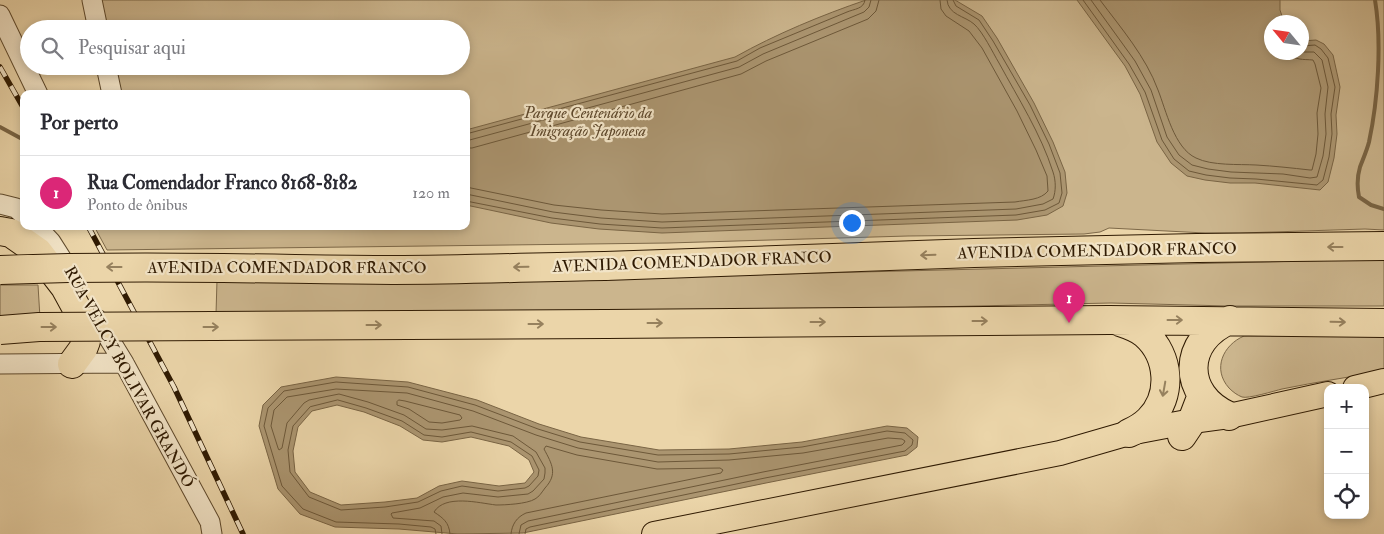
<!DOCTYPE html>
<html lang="pt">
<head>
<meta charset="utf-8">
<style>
  body { margin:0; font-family:"IM FELL Double Pica",serif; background:#f2f2f3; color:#2b2b33 }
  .controls { position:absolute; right:15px; bottom:15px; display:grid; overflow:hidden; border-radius:10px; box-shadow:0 2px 8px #0003 }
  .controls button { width:45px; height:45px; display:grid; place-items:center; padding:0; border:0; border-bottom:1px solid #e1e1e2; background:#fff; color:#2b2b33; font:25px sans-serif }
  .compass { position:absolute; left:1264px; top:15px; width:45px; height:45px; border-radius:50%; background:#fff; box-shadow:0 2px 8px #0003; rotate:299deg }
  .you { position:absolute; left:851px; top:222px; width:18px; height:18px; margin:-12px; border:4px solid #fff; border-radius:50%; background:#1a73e8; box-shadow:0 0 0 8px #1a73e833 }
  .badge { display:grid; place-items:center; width:32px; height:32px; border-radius:50%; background:#db2777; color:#fff; font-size:16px; font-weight:700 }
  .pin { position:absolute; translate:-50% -41px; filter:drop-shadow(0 1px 2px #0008) }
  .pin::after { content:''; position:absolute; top:26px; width:18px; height:15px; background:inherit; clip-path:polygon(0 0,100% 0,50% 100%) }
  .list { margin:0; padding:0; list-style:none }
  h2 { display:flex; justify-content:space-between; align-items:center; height:65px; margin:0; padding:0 20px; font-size:21px }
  h2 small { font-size:16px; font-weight:400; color:#7c7c81 }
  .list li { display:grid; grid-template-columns:32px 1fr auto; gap:15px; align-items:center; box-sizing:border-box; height:75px; padding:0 20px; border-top:1px solid #e1e1e2 }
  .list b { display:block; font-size:19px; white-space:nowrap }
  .list p { margin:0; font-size:16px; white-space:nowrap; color:#7c7c81 }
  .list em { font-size:16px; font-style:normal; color:#7c7c81 }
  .icon { flex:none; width:28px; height:28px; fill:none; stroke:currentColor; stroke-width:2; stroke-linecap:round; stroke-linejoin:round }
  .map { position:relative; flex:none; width:1384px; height:534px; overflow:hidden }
  .search { position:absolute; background:#fff; box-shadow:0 2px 8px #0003; left:20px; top:20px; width:450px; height:55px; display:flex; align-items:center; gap:12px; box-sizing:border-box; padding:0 18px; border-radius:28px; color:#7c7c81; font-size:19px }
  .panel { position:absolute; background:#fff; box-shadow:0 2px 8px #0003; left:20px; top:90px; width:450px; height:140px; border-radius:10px }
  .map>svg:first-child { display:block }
  .green { fill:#cbb58d; stroke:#7d6848; fill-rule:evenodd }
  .water { fill:#ab9570; stroke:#796444; fill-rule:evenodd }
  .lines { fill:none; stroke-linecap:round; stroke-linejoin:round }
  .shore { stroke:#6d5839; stroke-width:1 }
  .stream { stroke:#796444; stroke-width:4 }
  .minor-casing { stroke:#5e492c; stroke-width:21 }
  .major-casing { stroke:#2f1a02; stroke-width:26 }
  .highway-casing { stroke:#2f1a02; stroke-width:30 }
  .minor { stroke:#f2e4c7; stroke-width:19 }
  .major { stroke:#ebd5a9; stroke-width:24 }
  .highway { stroke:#ebd5a9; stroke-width:28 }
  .rail-casing { stroke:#2f1a02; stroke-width:5.5 }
  .rail { stroke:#f2e4c7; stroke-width:4; stroke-dasharray:11; stroke-linecap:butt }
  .highway-bridge-casing { stroke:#2f1a02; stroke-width:30; stroke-linecap:butt }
  .highway-bridge { stroke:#ebd5a9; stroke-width:28 }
  .oneway { stroke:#96815e }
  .labels { text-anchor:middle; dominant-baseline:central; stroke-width:4.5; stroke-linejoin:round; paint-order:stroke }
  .park-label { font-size:16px; font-style:italic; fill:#5e482c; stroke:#f2e4c7 }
  .street-label { font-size:16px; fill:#2f1a02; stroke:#f2e4c7 }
</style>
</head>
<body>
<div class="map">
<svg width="1384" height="534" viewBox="0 0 1384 534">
  <rect width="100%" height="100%" fill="#ebd5a9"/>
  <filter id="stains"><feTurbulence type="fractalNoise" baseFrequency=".004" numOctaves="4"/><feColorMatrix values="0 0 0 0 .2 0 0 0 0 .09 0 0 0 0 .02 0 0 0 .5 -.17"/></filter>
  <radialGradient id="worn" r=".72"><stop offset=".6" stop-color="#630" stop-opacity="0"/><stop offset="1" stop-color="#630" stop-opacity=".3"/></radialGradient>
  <path class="green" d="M 99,0 L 1384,0 L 1384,230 L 1365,229 L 1241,233 L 1205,233 L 1109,228 L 1100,232 L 1084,234 L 908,236 L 668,243 L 107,250 L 94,226 L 466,226 L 466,94 L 118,94 L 112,66 L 461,66 L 461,29 L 105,29 ZM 1272,22 L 1302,22 L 1302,52 L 1272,52 Z
    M 1384,259 L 1384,306 L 1229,306 L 1111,303 L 609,314 L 216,314 L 217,280 L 661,277 Z
    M 0,285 L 38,285 L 40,318 L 0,321 Z
    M 1384,334 L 1384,371 C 1350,377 1316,382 1282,389 C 1274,391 1248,399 1242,397 C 1237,395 1233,392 1229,388 C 1212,369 1223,345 1244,336 Z"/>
  <path class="water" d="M 866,0 L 955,0 L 982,16 L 997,38 L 1034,103 L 1053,142 L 1065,172 L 1067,193 L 1063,206 L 1047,215 L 1017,220 L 662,233 L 599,229 L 551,223 L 466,205 L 466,130 L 735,57 C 776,34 822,15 866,0 Z
    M 1077,0 L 1280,0 L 1280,10 L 1284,22 L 1272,22 L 1272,52 L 1302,52 L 1302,41 L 1316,40 L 1324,44 L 1333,55 L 1340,87 L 1336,115 L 1337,134 L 1334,158 L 1328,182 L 1320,190 L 1255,183 L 1230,183 L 1205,180 L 1187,176 L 1171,163 L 1157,142 L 1140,94 L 1125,66 Z
    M 336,377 L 408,382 L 477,400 L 539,424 L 581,437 L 659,450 L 729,449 L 802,442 L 887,426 L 907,428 L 918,437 L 917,447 L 907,455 L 766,483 L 523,533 L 458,534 L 399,529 L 335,527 L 300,514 L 278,489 L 259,426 L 263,405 L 281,387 ZM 337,405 L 364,412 L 400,426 L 423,440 L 442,442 L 471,437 L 509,446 L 529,460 L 534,472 L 525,483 L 499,486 L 462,481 L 439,486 L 417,498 L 385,502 L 341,505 L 310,492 L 295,472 L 293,451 L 298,427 L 312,411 Z"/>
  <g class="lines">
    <path class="shore" d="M 1083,0 L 1129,64 L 1145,92 L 1162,140 L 1174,159 L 1189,171 L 1206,175 L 1230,178 L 1256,179 L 1317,185 L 1323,180 L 1329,157 L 1332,134 L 1331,114 L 1335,87 L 1328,58 L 1321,49 L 1315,45 L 1302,46
      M 1091,0 L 1135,61 L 1151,90 L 1167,137 L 1179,155 L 1192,165 L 1208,169 L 1231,172 L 1283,174 L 1310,178 L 1317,177 L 1323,156 L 1326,134 L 1325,114 L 1328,87 L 1322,60 L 1314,52 L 1302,52
      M 1100,0 C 1121,28 1146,57 1158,90 C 1166,110 1174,148 1196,158 C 1212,166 1239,164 1256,165 C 1274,166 1292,168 1310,170 L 1312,170 L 1316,154 L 1318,134 L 1317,113 L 1321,88 L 1315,64 L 1313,60 C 1303,59 1295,61 1287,52
      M 466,134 L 737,61 L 760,48 L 847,12 C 854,9 864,9 865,0
      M 466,141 L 739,67 L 763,54 L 864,12 L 869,7 L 871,0
      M 466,148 L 472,148 L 741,74 L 766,61 L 868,19 L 876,11 L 879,0
      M 466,187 L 554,205 L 601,210 L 662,214 L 1015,202 C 1026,200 1041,200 1048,191 L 1047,176 L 1036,150 L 1017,111 L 982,48 L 969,31 L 946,16 L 941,9 L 940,0
      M 466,194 L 553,212 L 601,218 L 662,222 L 1016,209 L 1043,204 L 1053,199 C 1056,191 1056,181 1053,172 C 1041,134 1018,98 999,63 C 993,53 983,32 974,24 C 965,16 948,15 947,0
      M 466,201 L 552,218 L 600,224 L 662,228 L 1016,215 L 1045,210 L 1059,203 L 1062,193 L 1060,173 L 1049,144 L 1030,105 L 993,41 L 979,20 L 956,6 L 953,0
      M 338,400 L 366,408 L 402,421 L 424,435 L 442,437 L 471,432 L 511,442 L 532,456 L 539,470 L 538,476 L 529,486 L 525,488 L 498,491 L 462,486 L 441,491 L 418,502 L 385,507 L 341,510 L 309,497 L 290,472 L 288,450 L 293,426 L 310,407 Z
      M 399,400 L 405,401 L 460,415 L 462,418 L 460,420 L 442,423 L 429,422 L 409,409 L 397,405 L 397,402 Z
      M 436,534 L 435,529 L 431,527 L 399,524 L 336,522 L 303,509 L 282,486 L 264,426 L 268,408 L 284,391 L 336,382 L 408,387 L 475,405 L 538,429 L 580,442 L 658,455 L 729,454 L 802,447 L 887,431 L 905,433 L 913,440 L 912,445 L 905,451 L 765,478 L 530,527 L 526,529 L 525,534
      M 442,534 L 441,526 L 434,521 L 393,518 L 391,514 L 392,513 L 420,508 L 443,497 L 463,493 L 498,497 L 528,494 L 533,491 L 544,479 L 545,473 L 545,468 L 536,452 L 513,436 L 472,426 L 442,430 L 426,429 L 404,415 L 368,402 L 339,394 L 309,400 L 304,403 L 287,423 L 282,448 L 279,450 L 278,448 L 271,426 L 274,410 L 287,397 L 336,389 L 407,393 L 473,411 L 536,435 L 578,448 L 658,462 L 729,460 L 803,453 L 888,438 L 902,439 L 905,441 L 904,443 L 902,445 L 763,472 L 528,521 L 521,525 L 519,534
      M 450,534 C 449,522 443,518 434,512 C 445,494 479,503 496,505 C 505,505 527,504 535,499 C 539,497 542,492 545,488 C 558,474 552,464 544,449 L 546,446 L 577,455 L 657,469 L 720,468 L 723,470 L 721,473 L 526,513 C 517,517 512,524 511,534"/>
    <path class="stream" d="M 1375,0 C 1382,42 1378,100 1369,142 C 1367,150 1363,159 1360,167 C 1357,177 1357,187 1359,197 L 1371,205 L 1384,209
      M 0,127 L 24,140"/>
    <g class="minor-casing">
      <path id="minor" d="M 92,0 L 98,29
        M 0,15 L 38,94
        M 106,66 L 112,94
        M 0,204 L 16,208 L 24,215
        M 36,226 L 51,242 L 72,275
        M 97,319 L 124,363 L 210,522 L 212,534
        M 0,364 L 124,363"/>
    </g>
    <g class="major-casing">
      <path id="major" d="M 1355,388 L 1384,381
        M 654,534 L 1060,453 L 1129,433 L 1192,421 L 1229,416 L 1328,394"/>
    </g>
    <g class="highway-casing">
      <path id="highway" d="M 0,231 L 11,233 L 38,252 L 65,287 L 83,320 L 86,341 L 83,349 L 72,364
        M 605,266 L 974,253 L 1197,248 L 1384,246
        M 1120,322 C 1129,325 1138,328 1145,334 C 1170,356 1173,396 1149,420 C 1143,426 1136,430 1129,433
        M 606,324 L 1109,320 L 1384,323
        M 1229,416 C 1181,395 1182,340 1230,320
        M 1182,436 L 1192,421 L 1202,395"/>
    </g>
    <use href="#minor" class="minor"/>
    <use href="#major" class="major"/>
    <use href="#highway" class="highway"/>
    <g class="rail-casing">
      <path id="rail" d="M 0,67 L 24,109
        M 88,226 L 174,387 L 243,534"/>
    </g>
    <use href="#rail" class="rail"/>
    <g class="highway-bridge-casing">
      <path id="highway-bridge" d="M 0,270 C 131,265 262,269 393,270 C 464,270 534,267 605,266
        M 0,330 L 39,327 L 606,324"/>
    </g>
    <use href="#highway-bridge" class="highway-bridge"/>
  </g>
  <defs><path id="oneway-shaft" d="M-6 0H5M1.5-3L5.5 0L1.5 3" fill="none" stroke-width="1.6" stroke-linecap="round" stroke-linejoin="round" transform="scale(1.25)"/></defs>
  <g class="oneway">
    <use href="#oneway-shaft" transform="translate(1335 247) rotate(180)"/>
    <use href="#oneway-shaft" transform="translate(928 255) rotate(178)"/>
    <use href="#oneway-shaft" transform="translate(114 267) rotate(180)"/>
    <use href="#oneway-shaft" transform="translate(521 267) rotate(179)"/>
    <use href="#oneway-shaft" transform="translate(1175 320)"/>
    <use href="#oneway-shaft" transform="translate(980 321)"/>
    <use href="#oneway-shaft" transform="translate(818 322)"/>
    <use href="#oneway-shaft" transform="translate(1338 322) rotate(1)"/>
    <use href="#oneway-shaft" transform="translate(655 323)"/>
    <use href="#oneway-shaft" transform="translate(536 324)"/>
    <use href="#oneway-shaft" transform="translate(374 325)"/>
    <use href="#oneway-shaft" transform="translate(49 327)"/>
    <use href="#oneway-shaft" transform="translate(211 327)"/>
    <use href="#oneway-shaft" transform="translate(1164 389) rotate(100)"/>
  </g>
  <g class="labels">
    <g class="park-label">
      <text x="588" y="113">Parque Centenário da<tspan x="588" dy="18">Imigração Japonesa</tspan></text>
    </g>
    <g class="street-label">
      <text transform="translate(1097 251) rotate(-1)">AVENIDA COMENDADOR FRANCO</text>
      <text transform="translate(692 262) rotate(-2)">AVENIDA COMENDADOR FRANCO</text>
      <text x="287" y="268">AVENIDA COMENDADOR FRANCO</text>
      <text transform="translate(129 377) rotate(61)">RUA VELCY BOLIVAR GRANDÓ</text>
    </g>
  </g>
  <rect width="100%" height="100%" filter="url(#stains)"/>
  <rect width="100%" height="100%" fill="url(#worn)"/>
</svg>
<div class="controls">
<button>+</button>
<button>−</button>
<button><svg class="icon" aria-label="locate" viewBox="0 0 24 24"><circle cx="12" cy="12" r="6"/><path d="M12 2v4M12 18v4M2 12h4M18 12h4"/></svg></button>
</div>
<svg class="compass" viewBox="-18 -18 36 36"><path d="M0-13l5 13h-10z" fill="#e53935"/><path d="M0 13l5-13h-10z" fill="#7c7c81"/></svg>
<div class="you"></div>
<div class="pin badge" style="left:1069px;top:323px">1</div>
<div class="search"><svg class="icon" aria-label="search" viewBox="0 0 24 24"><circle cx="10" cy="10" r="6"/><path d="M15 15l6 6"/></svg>Pesquisar aqui</div>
<section class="panel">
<h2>Por perto<small></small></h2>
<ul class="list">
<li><span class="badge">1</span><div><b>Rua Comendador Franco 8168-8182</b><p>Ponto de ônibus</p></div><em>120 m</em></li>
</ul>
</section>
</div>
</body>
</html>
